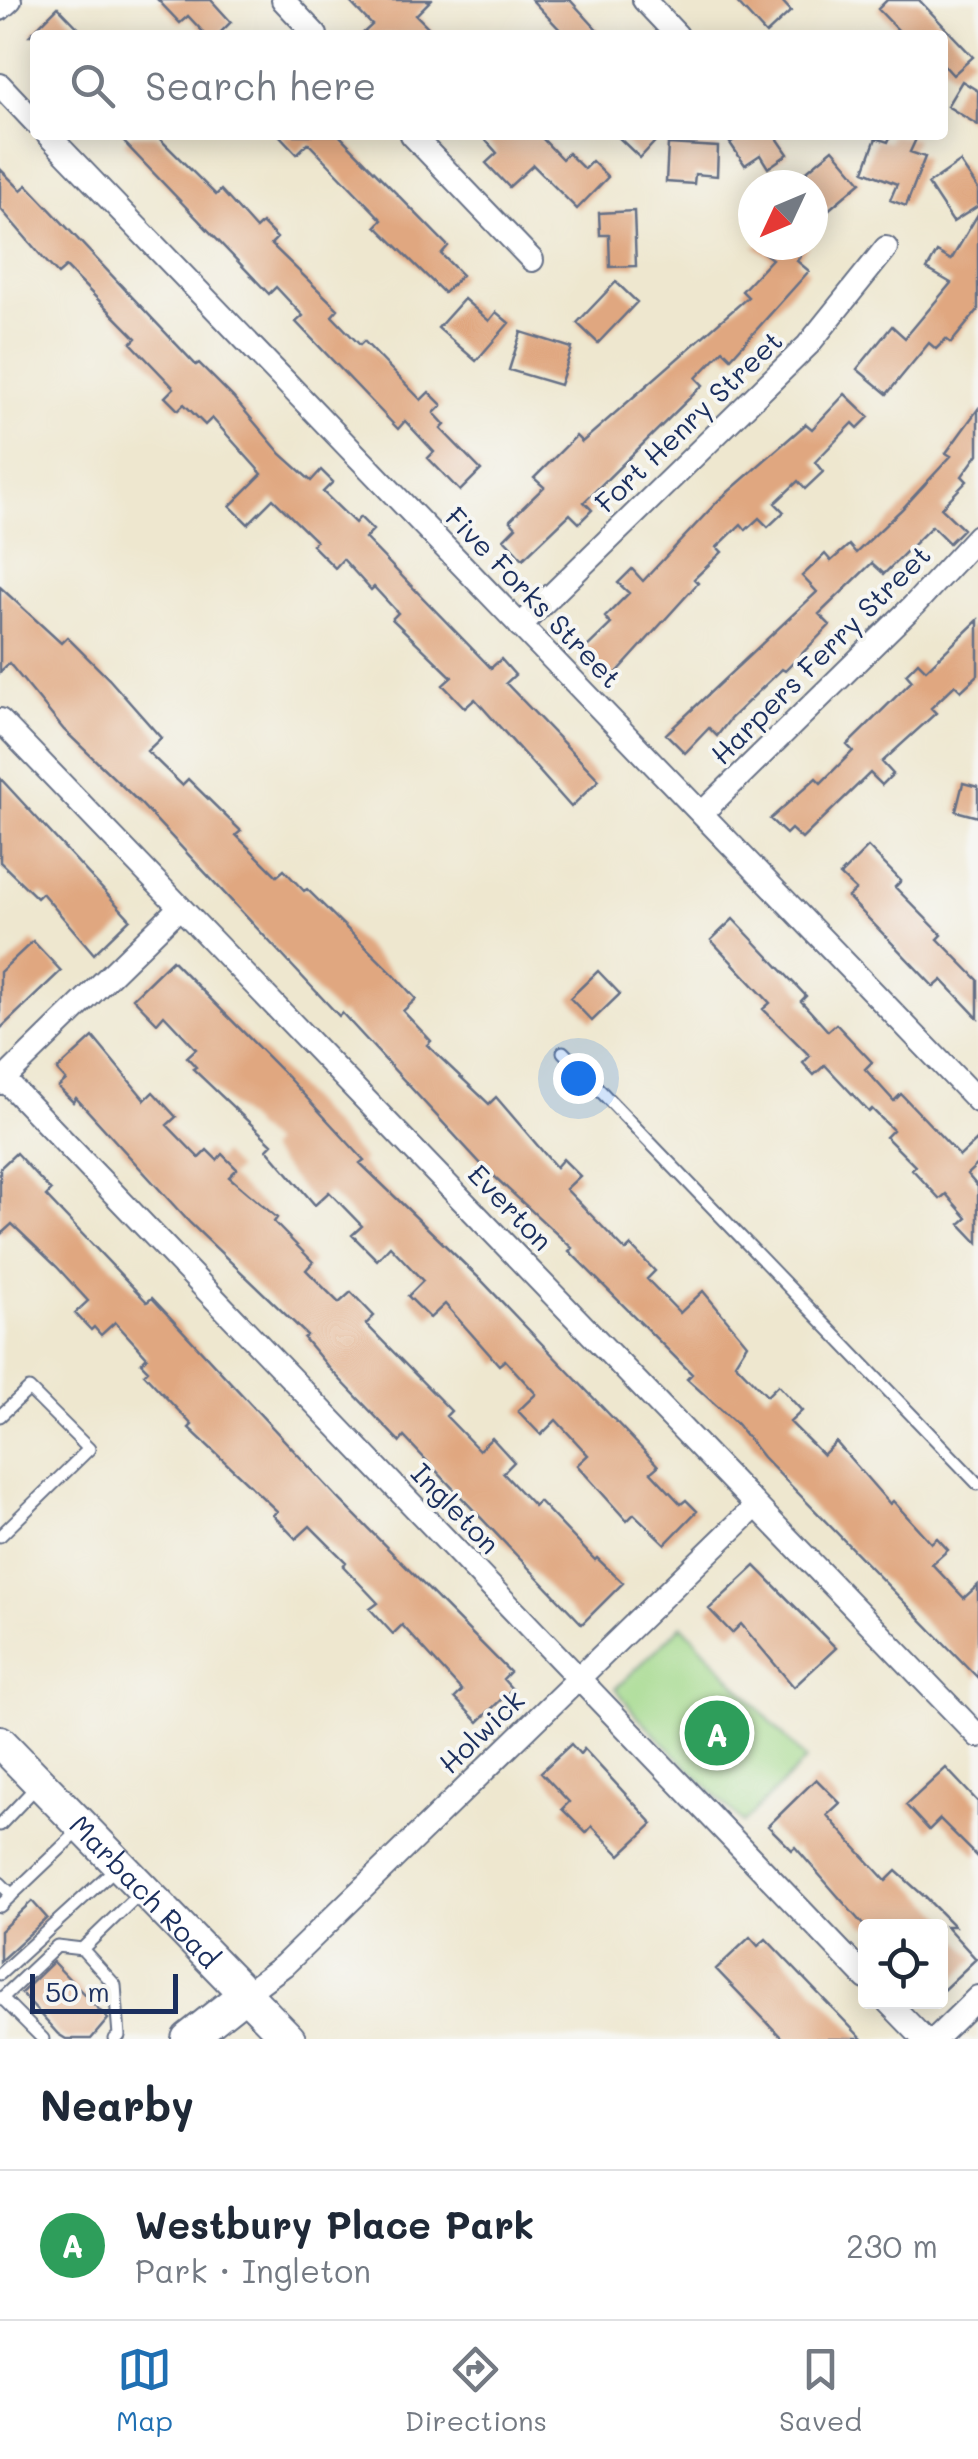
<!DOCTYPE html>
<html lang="en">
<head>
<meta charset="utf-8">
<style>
  body { margin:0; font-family:Mali,sans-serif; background:#f2f2f3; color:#1f2937 }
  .controls { position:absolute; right:30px; bottom:30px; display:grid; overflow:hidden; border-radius:10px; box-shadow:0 5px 25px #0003 }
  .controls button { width:90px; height:90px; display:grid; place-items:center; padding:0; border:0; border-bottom:2px solid #e0e1e3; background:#fff; color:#1f2937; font:50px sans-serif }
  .compass { position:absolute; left:738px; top:170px; width:90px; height:90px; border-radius:50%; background:#fff; box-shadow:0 5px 25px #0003; rotate:226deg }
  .scale { position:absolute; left:30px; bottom:25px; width:148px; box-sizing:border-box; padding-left:10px; border:5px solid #1b2f5e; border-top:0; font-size:28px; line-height:35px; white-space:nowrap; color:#1b2f5e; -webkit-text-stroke:8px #f6f6f2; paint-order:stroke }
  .you { position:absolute; left:578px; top:1078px; width:35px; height:35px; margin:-25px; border:8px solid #fff; border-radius:50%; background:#1a73e8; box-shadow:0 0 0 15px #1a73e833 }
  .badge { display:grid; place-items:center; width:65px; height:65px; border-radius:50%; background:#1f6fb2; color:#fff; font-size:32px; font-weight:700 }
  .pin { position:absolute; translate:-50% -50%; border:5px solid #fff; box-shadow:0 2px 10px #0006 }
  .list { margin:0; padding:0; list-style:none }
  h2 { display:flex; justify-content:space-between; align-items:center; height:130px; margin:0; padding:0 40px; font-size:42px }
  h2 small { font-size:32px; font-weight:400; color:#747a83 }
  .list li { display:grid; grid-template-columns:65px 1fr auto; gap:30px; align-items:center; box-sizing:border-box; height:150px; padding:0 40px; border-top:2px solid #e0e1e3 }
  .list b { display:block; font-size:38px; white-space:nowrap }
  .list p { margin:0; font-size:32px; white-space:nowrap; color:#747a83 }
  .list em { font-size:32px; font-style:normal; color:#747a83 }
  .icon { flex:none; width:55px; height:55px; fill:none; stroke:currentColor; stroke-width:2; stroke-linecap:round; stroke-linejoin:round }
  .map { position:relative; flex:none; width:978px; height:2039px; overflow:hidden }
  .search { position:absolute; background:#fff; box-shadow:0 5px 25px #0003; left:30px; right:30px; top:30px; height:110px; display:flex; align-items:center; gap:25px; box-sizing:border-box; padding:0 35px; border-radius:10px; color:#747a83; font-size:38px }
  .sheet { height:280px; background:#fff }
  nav { display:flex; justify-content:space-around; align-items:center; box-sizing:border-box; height:140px; border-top:2px solid #e0e1e3; background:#fff; font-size:28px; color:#747a83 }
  nav a { display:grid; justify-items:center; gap:5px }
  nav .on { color:#1f6fb2 }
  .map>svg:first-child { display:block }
  .green { fill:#a3d98b; stroke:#5f8474; stroke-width:2.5 }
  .building { fill:#e0a780 }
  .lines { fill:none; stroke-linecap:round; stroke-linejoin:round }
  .lane-casing { stroke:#656f86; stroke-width:15 }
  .street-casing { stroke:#656f86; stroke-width:26 }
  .secondary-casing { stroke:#656f86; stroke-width:36 }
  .lane { stroke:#fff; stroke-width:11 }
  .street { stroke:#fff; stroke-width:22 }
  .secondary { stroke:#fff; stroke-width:32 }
  .labels { text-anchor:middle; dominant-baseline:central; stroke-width:8; stroke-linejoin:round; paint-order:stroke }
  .street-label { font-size:28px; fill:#1b2f5e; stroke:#f6f6f2 }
</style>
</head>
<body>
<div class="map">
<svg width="978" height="2039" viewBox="0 0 978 2039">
  <rect width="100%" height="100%" fill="#f6f6f2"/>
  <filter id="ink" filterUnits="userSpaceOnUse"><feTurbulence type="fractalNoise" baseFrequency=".01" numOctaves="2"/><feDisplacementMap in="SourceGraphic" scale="20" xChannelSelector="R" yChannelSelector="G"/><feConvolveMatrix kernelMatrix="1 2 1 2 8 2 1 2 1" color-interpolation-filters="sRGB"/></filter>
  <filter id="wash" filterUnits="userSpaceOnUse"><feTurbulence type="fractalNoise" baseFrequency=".0048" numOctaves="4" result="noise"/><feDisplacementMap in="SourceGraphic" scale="40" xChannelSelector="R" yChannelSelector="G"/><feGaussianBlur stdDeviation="2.25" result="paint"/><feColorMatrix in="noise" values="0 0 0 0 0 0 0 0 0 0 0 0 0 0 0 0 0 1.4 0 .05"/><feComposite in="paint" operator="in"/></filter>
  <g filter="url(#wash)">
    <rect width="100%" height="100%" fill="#eee7cf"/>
    <path class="green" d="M 682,1625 L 806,1760 L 743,1823 L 635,1714 L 616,1688 Z"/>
    <g id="blocks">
      <path class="building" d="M 158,0 L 211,0 L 231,22 L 218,35 L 206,35 L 188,16 L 180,23 Z
        M 348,0 L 431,0 L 416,15 L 436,35 L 361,35 L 372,25 Z
        M 532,0 L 570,0 L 602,35 L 565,35 Z
        M 735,0 L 781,0 L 791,11 L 766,34 Z
        M 887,0 L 919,0 L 973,57 L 953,75 L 943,64 L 943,35 L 903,35 L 878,9 Z
        M 58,7 L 85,35 L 30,35 Z
        M 962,81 L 978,91 L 978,125 L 947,106 Z
        M 131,135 L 156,135 L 216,195 L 221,190 L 256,229 L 262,223 L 277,238 L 271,244 L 338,309 L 332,316 L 360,345 L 364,341 L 421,400 L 429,392 L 442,405 L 434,413 L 445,425 L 441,429 L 481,470 L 460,491 L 428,458 L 434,452 L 405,421 L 398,429 L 296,322 L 303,316 L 276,287 L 269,294 L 124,142 Z
        M 279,135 L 339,135 L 448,246 L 441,254 L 462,275 L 444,293 L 376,226 L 382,220 L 308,143 L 297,154 Z
        M 481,135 L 539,135 L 562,159 L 568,153 L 584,169 L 592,161 L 608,177 L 577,209 L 533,165 L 509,187 L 486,163 L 497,153 Z
        M 616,135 L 661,135 L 640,158 Z
        M 741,135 L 775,135 L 788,154 L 768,168 L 760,155 L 745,165 L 730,143 Z
        M 891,135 L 916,139 L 910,152 L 925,157 L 906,206 L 890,200 L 897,184 L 864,171 L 876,138 L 888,142 Z
        M 668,144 L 718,147 L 717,176 L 695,174 L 694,184 L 666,182 Z
        M 833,149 L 861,182 L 813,223 L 813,185 L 790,185 Z
        M 960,162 L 978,189 L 978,206 L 953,222 L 928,184 Z
        M 0,169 L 21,190 L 27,185 L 196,365 L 199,363 L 233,397 L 281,454 L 311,481 L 321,470 L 333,482 L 323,492 L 355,523 L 360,517 L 373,530 L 365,538 L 491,668 L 501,659 L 515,675 L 506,683 L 599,780 L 571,807 L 475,699 L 465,708 L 443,685 L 452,677 L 392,619 L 398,613 L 374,587 L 371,590 L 343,559 L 335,568 L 312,545 L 316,541 L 273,499 L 248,524 L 230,506 L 262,474 L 212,418 L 205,425 L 184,404 L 178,410 L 165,397 L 174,388 L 131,343 L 136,338 L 66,267 L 58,274 L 43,258 L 0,208 Z
        M 634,211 L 636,266 L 610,267 L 609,235 L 600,235 L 599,213 Z
        M 978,214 L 978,310 L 951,343 L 946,339 L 936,349 L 929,343 L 887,394 L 857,369 L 892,326 L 905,338 L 951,283 L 927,269 L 937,252 L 951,260 Z
        M 753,245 L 808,245 L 797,261 L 809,271 L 731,358 L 723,350 L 696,378 L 703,385 L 584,502 L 592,510 L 579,523 L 570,514 L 523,559 L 504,539 L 516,527 L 510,520 L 544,487 L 534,478 L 576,436 L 582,442 L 748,297 L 742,291 L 772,259 Z
        M 616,282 L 637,302 L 598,343 L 577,323 Z
        M 464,299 L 489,321 L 496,312 L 509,323 L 476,361 L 438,328 Z
        M 521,332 L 572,348 L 560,385 L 509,370 Z
        M 845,394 L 869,417 L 858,428 L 853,423 L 815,462 L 823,472 L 805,489 L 798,481 L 775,503 L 784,512 L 768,527 L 759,518 L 746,530 L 741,524 L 717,547 L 722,552 L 694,579 L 698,583 L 612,678 L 584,650 L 611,624 L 605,617 L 629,593 L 618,583 L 632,569 L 643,581 L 719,500 L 806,424 L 812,429 Z
        M 978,409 L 978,454 L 962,476 L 967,481 L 941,508 L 963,529 L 949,543 L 932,526 L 884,574 L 872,563 L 819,614 L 830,625 L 785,671 L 782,669 L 731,718 L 717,736 L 709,728 L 685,753 L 666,734 L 817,592 L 802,576 L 825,554 L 831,561 L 849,545 L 856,553 L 902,509 L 951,456 L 946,453 Z
        M 0,587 L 61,643 L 67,637 L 109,679 L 161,738 L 147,751 L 182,785 L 188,779 L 241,831 L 236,835 L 277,876 L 284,870 L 304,891 L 307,889 L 393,974 L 416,999 L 403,1011 L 431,1041 L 427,1045 L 489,1104 L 496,1097 L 556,1167 L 563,1159 L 580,1176 L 566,1189 L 626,1251 L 631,1246 L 655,1271 L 647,1279 L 680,1313 L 703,1291 L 747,1344 L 735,1363 L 767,1396 L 778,1385 L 802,1411 L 790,1422 L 823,1455 L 836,1442 L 890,1504 L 893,1501 L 931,1543 L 937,1538 L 948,1550 L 932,1564 L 964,1598 L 978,1585 L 978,1678 L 763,1457 L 737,1424 L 687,1379 L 692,1374 L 569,1251 L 572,1248 L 483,1166 L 342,1013 L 339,1016 L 141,804 L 64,730 L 9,663 L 0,672 Z
        M 978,620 L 978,675 L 961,691 L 955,685 L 931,708 L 936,713 L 882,762 L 893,774 L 882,785 L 870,773 L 802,839 L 791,829 L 786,834 L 770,819 L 816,778 L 821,783 L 853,751 L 847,745 L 912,681 L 906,674 L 918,662 L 926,670 Z
        M 0,778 L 130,919 L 94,954 L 42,893 L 37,898 L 0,862 Z
        M 963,783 L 978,787 L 978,817 L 956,811 Z
        M 868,847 L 901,881 L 895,887 L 942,935 L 938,939 L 978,980 L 978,1018 L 942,980 L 934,987 L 848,897 L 856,890 L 840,875 Z
        M 733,919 L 806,996 L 801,1001 L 828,1031 L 836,1024 L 872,1062 L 865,1069 L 894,1101 L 901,1094 L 960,1156 L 978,1139 L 978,1164 L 967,1174 L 978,1187 L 978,1243 L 960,1224 L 967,1218 L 946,1194 L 940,1199 L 912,1169 L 915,1166 L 886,1137 L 893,1130 L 872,1109 L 869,1112 L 825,1065 L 814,1075 L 803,1063 L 810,1056 L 763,1009 L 770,1003 L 711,940 Z
        M 33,941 L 61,971 L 0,1029 L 0,972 Z
        M 172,960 L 281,1070 L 364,1160 L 360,1163 L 481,1280 L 648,1455 L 658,1466 L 651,1472 L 681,1504 L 686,1500 L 697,1511 L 665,1544 L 634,1514 L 627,1521 L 577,1465 L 588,1455 L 556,1420 L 541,1435 L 518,1411 L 536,1394 L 505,1360 L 499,1365 L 445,1304 L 430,1318 L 408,1296 L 423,1281 L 390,1246 L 377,1260 L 352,1235 L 362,1226 L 329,1192 L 315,1205 L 267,1149 L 272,1144 L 193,1069 L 196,1067 L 187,1057 L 196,1049 L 164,1015 L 157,1023 L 133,998 Z
        M 598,971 L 620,994 L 592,1021 L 570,998 Z
        M 93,1037 L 145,1100 L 153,1092 L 176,1117 L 167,1125 L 199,1158 L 207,1150 L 217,1160 L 222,1154 L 237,1169 L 229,1177 L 277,1218 L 274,1222 L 313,1262 L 306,1270 L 339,1303 L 351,1292 L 374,1316 L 366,1324 L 451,1411 L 446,1416 L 479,1450 L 492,1438 L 514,1462 L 503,1473 L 534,1506 L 539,1501 L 595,1560 L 597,1558 L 623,1583 L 582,1624 L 404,1437 L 400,1442 L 330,1369 L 304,1338 L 307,1335 L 190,1223 L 76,1098 L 73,1102 L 58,1087 L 66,1080 L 57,1070 Z
        M 16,1153 L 51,1191 L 46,1196 L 147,1302 L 152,1298 L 339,1499 L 510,1672 L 503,1679 L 512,1689 L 478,1722 L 455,1698 L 462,1691 L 402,1625 L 393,1634 L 370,1609 L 378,1603 L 343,1566 L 346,1562 L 310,1526 L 296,1539 L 273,1515 L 277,1511 L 189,1428 L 192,1425 L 144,1374 L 148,1370 L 141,1363 L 147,1357 L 115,1322 L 101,1335 L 94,1327 L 91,1330 L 75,1313 L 88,1301 L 57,1267 L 12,1224 L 0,1235 L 0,1168 Z
        M 755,1566 L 836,1648 L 794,1687 L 741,1624 L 732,1633 L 709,1609 Z
        M 571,1744 L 580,1754 L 584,1749 L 653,1824 L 620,1855 L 592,1826 L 586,1833 L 562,1809 L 569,1802 L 541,1772 Z
        M 946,1768 L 978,1802 L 978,1857 L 940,1819 L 929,1830 L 906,1805 Z
        M 816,1779 L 840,1803 L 827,1815 L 854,1846 L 886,1881 L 896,1871 L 926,1898 L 954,1926 L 946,1926 L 976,1959 L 940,1993 L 940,1926 L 864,1926 L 795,1847 L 792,1850 L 768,1826 Z
        M 32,1901 L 47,1918 L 0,1961 L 0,1931 Z
        M 750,1937 L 758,1946 L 766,1939 L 862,2039 L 783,2039 L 716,1969 Z
        M 53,1962 L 108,2019 L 91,2039 L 66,2039 L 58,2034 L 21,1993 Z"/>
    </g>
  </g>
  <g filter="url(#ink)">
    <use href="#blocks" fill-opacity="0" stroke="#656f86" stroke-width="2.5"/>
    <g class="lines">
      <g class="lane-casing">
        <path id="lane" d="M 563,1052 L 978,1484
          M 0,1416 L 29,1389 L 89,1449 L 0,1536
          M 0,1825 L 39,1784
          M 0,1883 L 12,1895
          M 0,1906 L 80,1830
          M 82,1949 L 115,1985 L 119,2036 L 115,2039
          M 0,1974 L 116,1868
          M 43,2039 L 2,1998 L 57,1946 L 82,1949 L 141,1892"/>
      </g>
      <g class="street-casing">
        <path id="street" d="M 283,0 L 316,35
          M 644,0 L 677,35
          M 0,9 L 10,0
          M 0,85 L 35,122
          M 48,135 L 978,1101
          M 412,135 L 532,260
          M 520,626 L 808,345 L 886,248
          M 0,720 L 978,1736
          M 702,813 L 913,606 L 978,536
          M 4,1079 L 866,1978
          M 0,1083 L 180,907
          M 245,1994 L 284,1965 L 756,1506
          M 888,2002 L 924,2039
          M 935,2039 L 978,1997"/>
      </g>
      <g class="secondary-casing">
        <g id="secondary">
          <path id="s1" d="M 0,1742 L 289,2039"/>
          <path d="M 188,2039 L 245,1994"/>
        </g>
      </g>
      <use href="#lane" class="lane"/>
      <use href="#street" class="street"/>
      <use href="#secondary" class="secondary"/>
    </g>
  </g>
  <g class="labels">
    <g class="street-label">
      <text transform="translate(688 421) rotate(-44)">Fort Henry Street</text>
      <text transform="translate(534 597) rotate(46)">Five Forks Street</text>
      <text transform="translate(820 654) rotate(-45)">Harpers Ferry Street</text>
      <text transform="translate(511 1207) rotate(46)">Everton</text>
      <text transform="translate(456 1508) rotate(46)">Ingleton</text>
      <text transform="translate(481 1731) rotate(-44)">Holwick</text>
      <text stroke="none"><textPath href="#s1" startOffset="208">Marbach Road</textPath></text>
    </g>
  </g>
</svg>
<div class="controls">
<button><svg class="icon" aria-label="locate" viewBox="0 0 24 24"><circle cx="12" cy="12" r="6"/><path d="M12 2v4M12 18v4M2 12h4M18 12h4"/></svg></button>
</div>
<svg class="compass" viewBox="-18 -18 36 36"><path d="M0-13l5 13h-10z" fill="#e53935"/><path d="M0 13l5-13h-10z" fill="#747a83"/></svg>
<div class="scale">50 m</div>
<div class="you"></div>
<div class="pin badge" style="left:717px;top:1733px;background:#2e9e5b">A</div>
<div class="search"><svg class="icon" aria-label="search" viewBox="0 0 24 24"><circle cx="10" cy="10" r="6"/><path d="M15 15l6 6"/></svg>Search here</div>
</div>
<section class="sheet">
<h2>Nearby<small></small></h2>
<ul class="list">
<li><span class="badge" style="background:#2e9e5b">A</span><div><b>Westbury Place Park</b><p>Park · Ingleton</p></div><em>230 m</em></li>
</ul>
</section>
<nav>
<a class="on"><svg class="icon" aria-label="map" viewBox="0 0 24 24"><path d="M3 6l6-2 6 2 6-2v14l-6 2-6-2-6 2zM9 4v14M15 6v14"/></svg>Map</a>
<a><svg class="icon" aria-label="directions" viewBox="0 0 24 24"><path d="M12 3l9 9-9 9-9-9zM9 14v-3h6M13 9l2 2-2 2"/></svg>Directions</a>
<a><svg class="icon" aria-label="saved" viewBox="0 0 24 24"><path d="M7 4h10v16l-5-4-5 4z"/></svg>Saved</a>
</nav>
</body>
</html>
